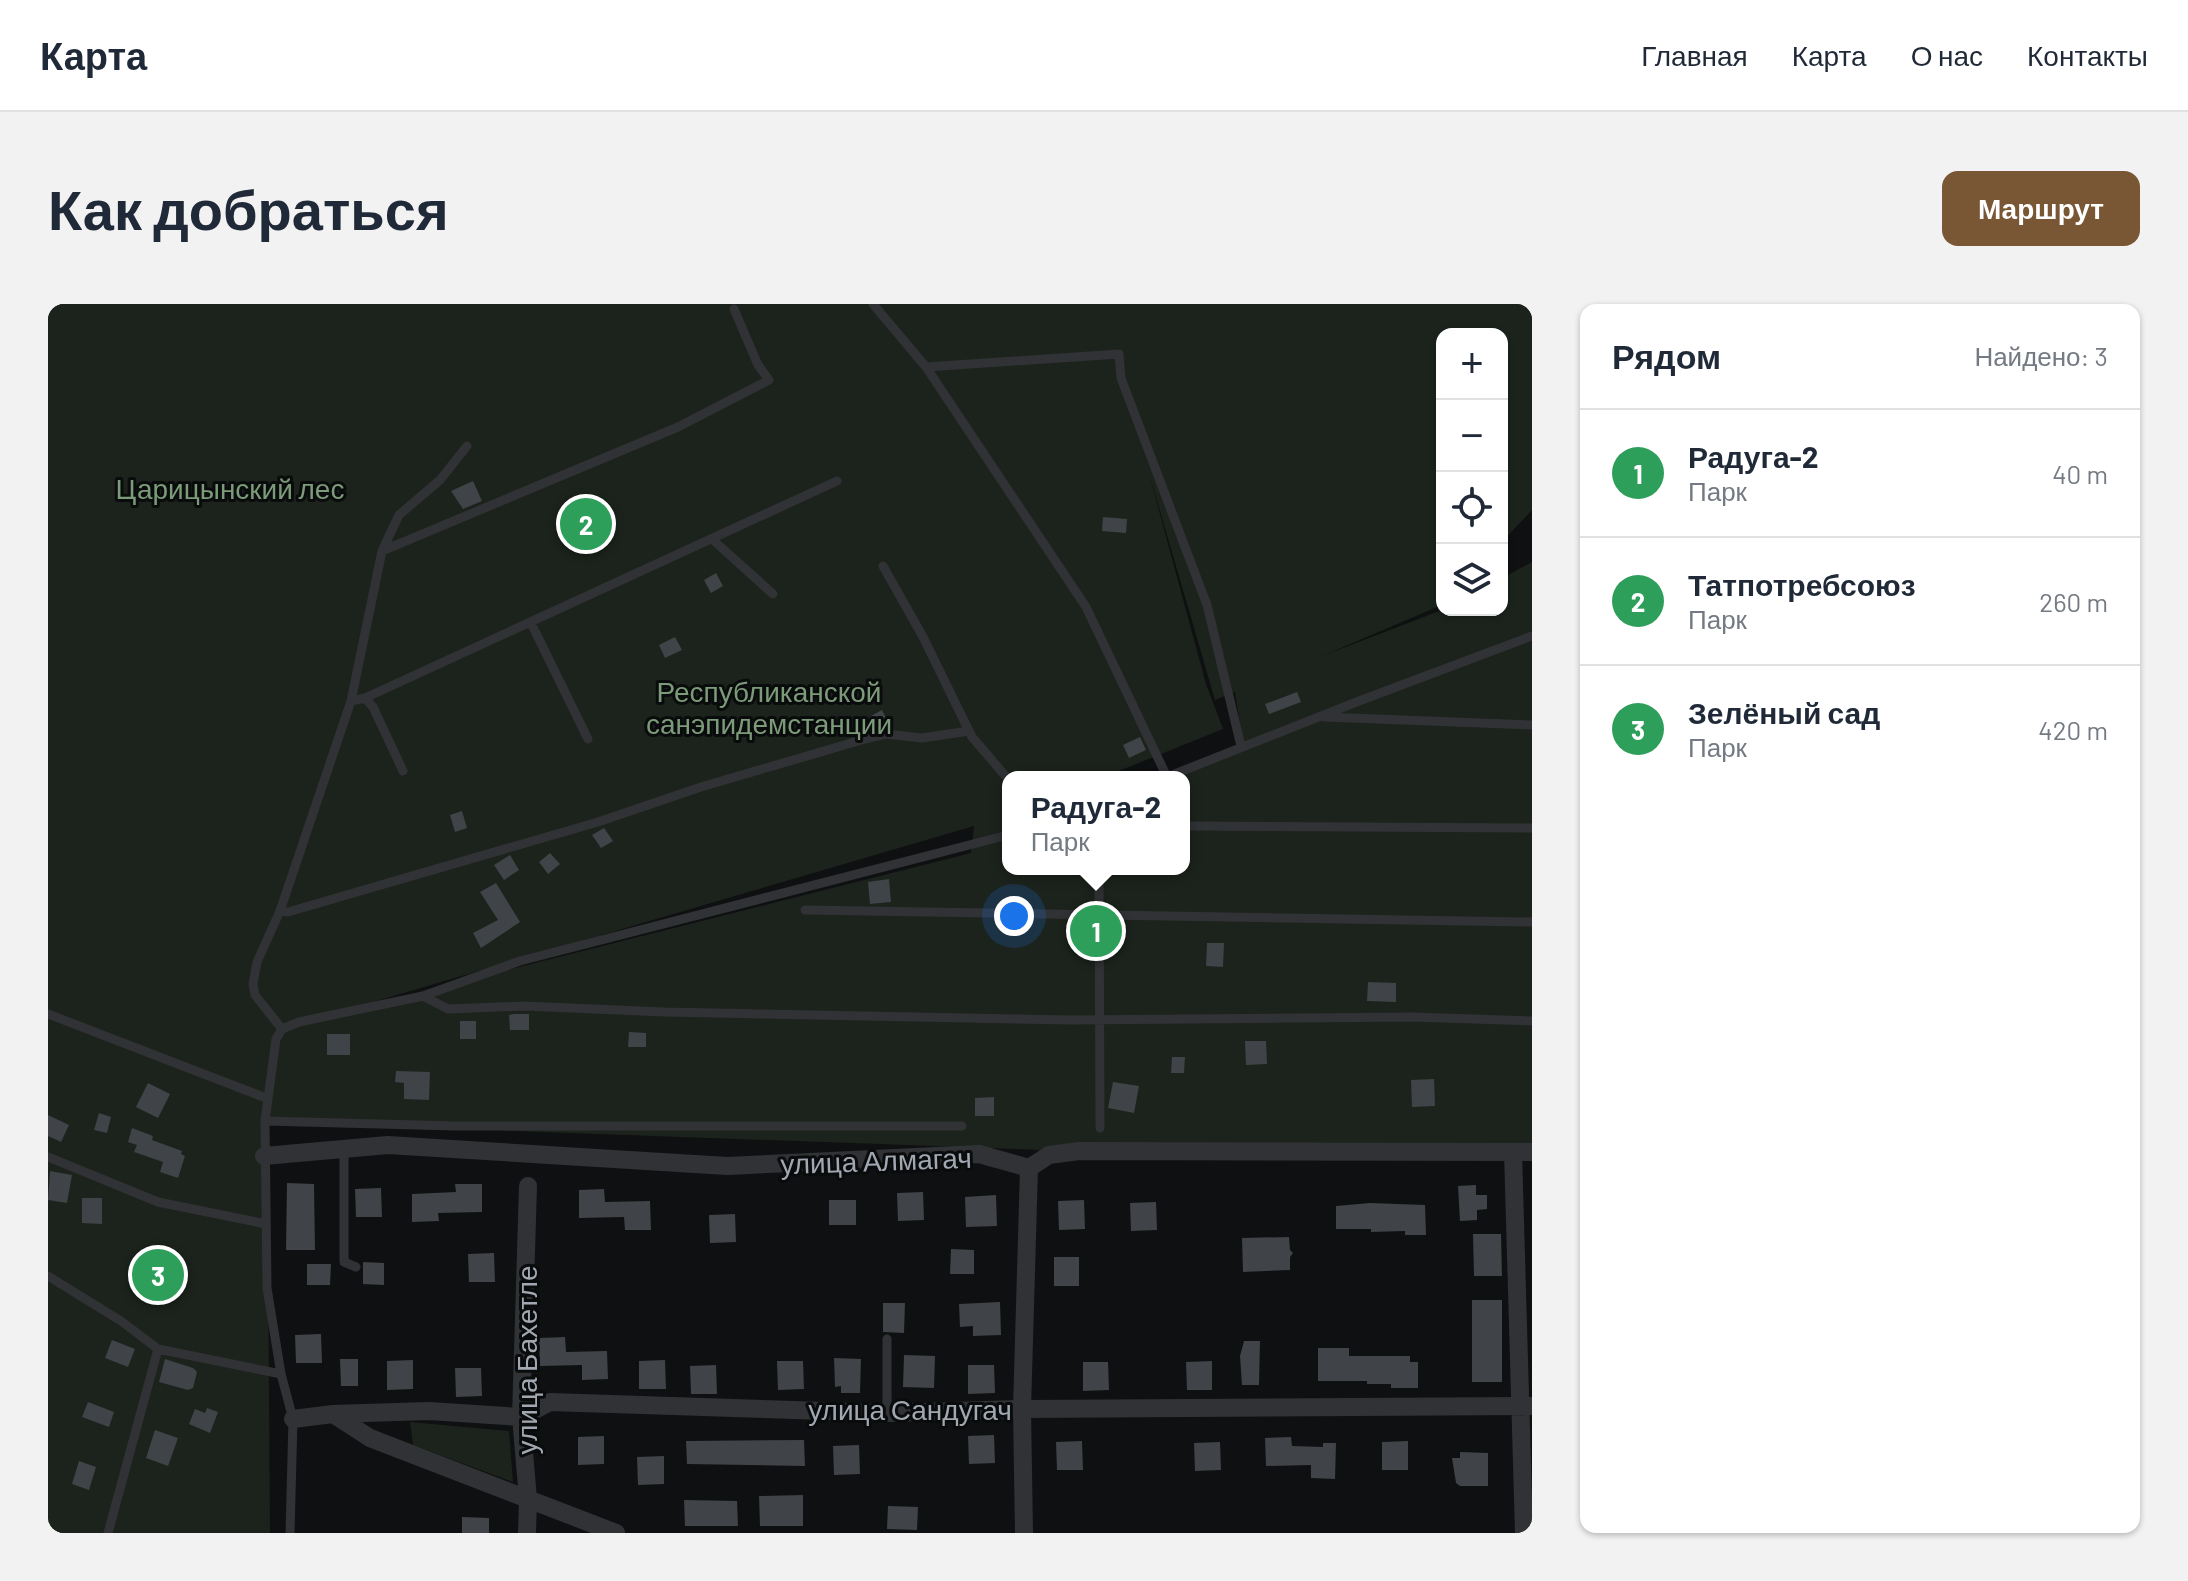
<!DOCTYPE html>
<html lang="ru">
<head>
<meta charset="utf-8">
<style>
  body { margin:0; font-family:Barlow,sans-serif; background:#f2f2f3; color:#1f2937 }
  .controls { position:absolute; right:24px; top:24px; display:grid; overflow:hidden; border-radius:16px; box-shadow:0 2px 6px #0004 }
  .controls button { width:72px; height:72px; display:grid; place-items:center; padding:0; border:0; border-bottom:2px solid #e0e1e3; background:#fff; color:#1f2937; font:40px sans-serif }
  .you { position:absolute; left:966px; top:612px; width:28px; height:28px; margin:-20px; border:6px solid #fff; border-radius:50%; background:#1a73e8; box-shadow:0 0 0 12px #1a73e833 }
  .badge { display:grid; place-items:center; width:52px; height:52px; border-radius:50%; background:#795634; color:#fff; font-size:26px; font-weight:700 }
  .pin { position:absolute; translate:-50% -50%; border:4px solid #fff; box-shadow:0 2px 8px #0006 }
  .popup { position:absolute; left:954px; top:467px; width:188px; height:104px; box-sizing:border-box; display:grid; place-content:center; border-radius:16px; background:#fff; filter:drop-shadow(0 2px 6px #0005); font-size:26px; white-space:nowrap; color:#747a83 }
  .popup b { font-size:30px; color:#1f2937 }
  .popup::after { content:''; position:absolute; left:50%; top:100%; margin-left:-16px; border:16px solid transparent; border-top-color:#fff }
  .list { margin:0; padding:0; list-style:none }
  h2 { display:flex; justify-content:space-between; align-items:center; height:104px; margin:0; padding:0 32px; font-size:34px }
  h2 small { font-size:26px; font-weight:400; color:#747a83 }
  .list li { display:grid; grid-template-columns:52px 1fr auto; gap:24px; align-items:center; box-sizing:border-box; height:128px; padding:0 32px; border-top:2px solid #e0e1e3 }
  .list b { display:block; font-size:30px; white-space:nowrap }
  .list p { margin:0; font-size:26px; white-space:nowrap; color:#747a83 }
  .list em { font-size:26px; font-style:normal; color:#747a83 }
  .icon { flex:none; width:44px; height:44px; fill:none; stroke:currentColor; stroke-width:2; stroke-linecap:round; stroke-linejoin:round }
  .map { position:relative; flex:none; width:1484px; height:1229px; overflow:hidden; border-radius:16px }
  header { display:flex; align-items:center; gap:48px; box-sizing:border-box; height:112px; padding:0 40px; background:#fff; border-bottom:2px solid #e0e1e3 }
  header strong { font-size:38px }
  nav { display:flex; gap:44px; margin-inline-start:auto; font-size:28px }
  .intro { display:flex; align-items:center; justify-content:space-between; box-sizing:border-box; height:192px; padding:0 48px }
  h1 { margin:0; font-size:56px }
  .button { padding:20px 36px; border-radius:16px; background:#795634; color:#fff; font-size:28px; font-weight:700 }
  main { display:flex; gap:48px; padding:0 48px }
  aside { flex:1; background:#fff; border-radius:16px; box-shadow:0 2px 6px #0004 }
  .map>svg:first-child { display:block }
  .green { fill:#1c231c; fill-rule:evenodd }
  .building { fill:#404347 }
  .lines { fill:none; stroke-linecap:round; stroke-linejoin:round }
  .service { stroke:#313235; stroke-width:9 }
  .minor { stroke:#313235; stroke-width:18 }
  .labels { text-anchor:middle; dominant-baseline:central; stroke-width:6; stroke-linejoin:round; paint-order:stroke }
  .park-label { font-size:28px; fill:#7c9b79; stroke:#0a0b0c }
  .street-label { font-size:28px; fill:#a1a8b1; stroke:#0a0b0c }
</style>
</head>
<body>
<header>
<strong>Карта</strong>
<nav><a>Главная</a><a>Карта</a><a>О нас</a><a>Контакты</a></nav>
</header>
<div class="intro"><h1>Как добраться</h1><a class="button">Маршрут</a></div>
<main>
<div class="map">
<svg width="1484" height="1229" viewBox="0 0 1484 1229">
  <rect width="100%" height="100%" fill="#0f1011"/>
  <path class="green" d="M 0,0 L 1484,0 L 1484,206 L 1454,238 L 1454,30 L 1394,30 L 1394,301 L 1274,352 L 1394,306 L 1454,306 L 1454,274 L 1484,258 L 1484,843 L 995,846 L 219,818 L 222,1229 L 0,1229 ZM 1100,166 L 1167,396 L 1187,388 L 1196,445 L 1131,473 L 1136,473 L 1136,565 L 960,565 L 960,473 L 1056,473 L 1175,425 L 1158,380 ZM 926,522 L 923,549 L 301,706 L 301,705 Z
    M 362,1118 L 461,1127 L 465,1178 L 365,1141 Z"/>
  <path class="building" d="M 425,177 L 434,197 L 415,205 L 403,187 Z
    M 1055,213 L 1079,215 L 1078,229 L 1054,227 Z
    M 668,269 L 675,282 L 663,289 L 656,276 Z
    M 627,333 L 634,346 L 617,354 L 611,341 Z
    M 1249,388 L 1253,398 L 1221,410 L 1217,400 Z
    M 834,406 L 842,422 L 827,425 L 821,413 Z
    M 1092,433 L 1098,446 L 1081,454 L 1075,441 Z
    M 414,507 L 419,524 L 407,528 L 402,511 Z
    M 556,524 L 565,537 L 553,544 L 544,531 Z
    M 502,549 L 512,560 L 500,570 L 491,558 Z
    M 462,551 L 471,566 L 456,576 L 446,561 Z
    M 841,575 L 843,598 L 822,600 L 820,578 Z
    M 448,579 L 472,618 L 433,644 L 425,629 L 450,616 L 432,588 Z
    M 1159,639 L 1176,639 L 1175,663 L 1158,662 Z
    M 1320,678 L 1348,679 L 1348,698 L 1319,697 Z
    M 466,710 L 481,710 L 481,726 L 462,726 L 461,711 Z
    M 412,717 L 428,717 L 428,735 L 412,735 Z
    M 581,728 L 598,729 L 598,743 L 580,743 Z
    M 279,730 L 302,730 L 302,751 L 279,751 Z
    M 1197,737 L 1218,737 L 1219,760 L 1198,761 Z
    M 1124,753 L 1137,753 L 1136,769 L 1123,769 Z
    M 348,767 L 382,768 L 381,796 L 356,795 L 356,779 L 347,778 Z
    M 1386,775 L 1387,802 L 1364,803 L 1363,776 Z
    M 1065,778 L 1091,782 L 1086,809 L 1060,804 Z
    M 100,779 L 122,790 L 110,814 L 88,803 Z
    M 946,793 L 946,812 L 927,812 L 927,794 Z
    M 51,809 L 63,813 L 59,829 L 46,826 Z
    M 0,811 L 21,821 L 13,838 L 0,832 Z
    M 84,824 L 105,832 L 104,836 L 134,847 L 133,850 L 137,852 L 130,874 L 112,868 L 115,858 L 86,848 L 89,841 L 80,838 Z
    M 2,867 L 24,871 L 19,899 L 0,896 Z
    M 239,879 L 266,880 L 267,946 L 238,946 Z
    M 407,880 L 434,880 L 434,908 L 390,909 L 391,917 L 364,918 L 364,890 L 408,888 Z
    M 1428,881 L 1428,891 L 1439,891 L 1439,905 L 1429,906 L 1429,916 L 1412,917 L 1410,882 Z
    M 333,884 L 334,913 L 308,913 L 307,885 Z
    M 556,885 L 557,898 L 602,897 L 603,926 L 577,926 L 576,913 L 531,914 L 531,886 Z
    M 875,888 L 876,916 L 850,917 L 849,889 Z
    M 948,891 L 949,922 L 918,923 L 917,893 Z
    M 34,894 L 54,894 L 54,920 L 34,919 Z
    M 781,896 L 808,896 L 808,921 L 781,921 Z
    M 1036,896 L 1037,925 L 1011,926 L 1010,897 Z
    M 1108,898 L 1109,926 L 1083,927 L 1082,899 Z
    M 1322,899 L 1377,901 L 1378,931 L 1357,931 L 1357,927 L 1323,928 L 1323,925 L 1288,925 L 1288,902 Z
    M 687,910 L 688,938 L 662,939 L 661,911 Z
    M 1425,930 L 1453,930 L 1454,972 L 1426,972 Z
    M 1241,933 L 1242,946 L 1245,949 L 1242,953 L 1242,966 L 1195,968 L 1194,934 Z
    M 903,945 L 926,946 L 926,970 L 902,970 Z
    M 446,949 L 447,978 L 421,978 L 420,950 Z
    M 91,953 L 107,956 L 103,981 L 87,978 Z
    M 1006,953 L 1031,953 L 1031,982 L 1006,982 Z
    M 315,958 L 336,959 L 336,981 L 315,980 Z
    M 259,960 L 283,960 L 282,981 L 259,981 Z
    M 1424,996 L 1454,996 L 1454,1078 L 1424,1078 Z
    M 952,998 L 953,1031 L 925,1032 L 925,1022 L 912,1023 L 911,1000 Z
    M 835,999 L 857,999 L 856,1029 L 835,1028 Z
    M 273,1030 L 274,1059 L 248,1059 L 247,1031 Z
    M 517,1033 L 518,1048 L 559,1047 L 560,1075 L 534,1076 L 534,1061 L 492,1062 L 491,1034 Z
    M 64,1036 L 87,1045 L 80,1063 L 57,1054 Z
    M 1196,1037 L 1212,1037 L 1211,1081 L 1194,1081 L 1192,1052 Z
    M 1270,1044 L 1301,1044 L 1301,1052 L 1362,1052 L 1362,1058 L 1370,1058 L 1370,1084 L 1343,1084 L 1343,1080 L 1319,1080 L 1319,1077 L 1270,1077 Z
    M 856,1051 L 887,1052 L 886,1084 L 855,1083 Z
    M 786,1054 L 813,1055 L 812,1089 L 793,1089 L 793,1082 L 787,1083 Z
    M 117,1055 L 145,1064 L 149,1068 L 145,1084 L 140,1086 L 111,1078 Z
    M 292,1055 L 310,1055 L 310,1082 L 293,1082 Z
    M 365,1056 L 365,1085 L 339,1086 L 339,1057 Z
    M 617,1056 L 618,1085 L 591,1085 L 591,1057 Z
    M 729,1057 L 755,1057 L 756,1085 L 730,1086 Z
    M 1164,1057 L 1164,1086 L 1139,1086 L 1138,1058 Z
    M 1035,1058 L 1060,1058 L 1061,1086 L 1035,1087 Z
    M 668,1061 L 669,1090 L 643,1090 L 642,1062 Z
    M 920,1061 L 946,1061 L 947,1089 L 920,1090 Z
    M 407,1064 L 433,1064 L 434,1092 L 408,1093 Z
    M 40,1098 L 66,1108 L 61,1123 L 34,1113 Z
    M 159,1104 L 170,1108 L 162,1129 L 141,1120 L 147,1105 L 157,1109 Z
    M 107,1126 L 130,1134 L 120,1162 L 98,1154 Z
    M 946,1131 L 947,1159 L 921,1160 L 920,1132 Z
    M 556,1132 L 556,1160 L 530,1161 L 530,1133 Z
    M 1243,1133 L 1244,1142 L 1275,1143 L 1275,1139 L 1288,1139 L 1287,1175 L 1263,1174 L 1263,1161 L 1218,1162 L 1217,1134 Z
    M 756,1136 L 757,1162 L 639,1160 L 638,1137 Z
    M 1034,1137 L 1035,1166 L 1009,1166 L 1008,1138 Z
    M 1360,1137 L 1360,1166 L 1334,1166 L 1334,1138 Z
    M 1172,1138 L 1173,1166 L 1147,1167 L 1146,1139 Z
    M 811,1141 L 812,1170 L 786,1171 L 785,1142 Z
    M 1412,1148 L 1440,1149 L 1440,1182 L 1412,1182 L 1408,1179 L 1404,1154 L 1412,1154 Z
    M 616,1152 L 616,1180 L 590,1181 L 589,1153 Z
    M 31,1157 L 48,1163 L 41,1186 L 24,1180 Z
    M 755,1191 L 755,1222 L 712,1222 L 711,1192 Z
    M 636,1196 L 689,1197 L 690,1222 L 637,1222 Z
    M 840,1202 L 870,1203 L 869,1226 L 839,1225 Z
    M 414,1213 L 441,1214 L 441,1229 L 414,1229 Z"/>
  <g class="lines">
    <path class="service" d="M 825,0 L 878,63 L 1038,303 L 1119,473
      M 878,63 L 1071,50 L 1073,74 L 1159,301 L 1193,442
      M 665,236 L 725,290
      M 334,247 L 630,123 L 721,76 L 710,61 L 686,5
      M 835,262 L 875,333 L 924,433 L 960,475
      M 483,319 L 540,435
      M 317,394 L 325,403 L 355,467
      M 303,397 L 317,394 L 789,177
      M 1276,413 L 1484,421
      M 1119,473 L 1311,397 L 1484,332
      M 1136,522 L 1484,524
      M 1051,565 L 1052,824
      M 757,606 L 1484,618
      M 232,607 L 240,608 L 550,518 L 653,483 L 817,435 L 838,430 L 874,434 L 921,427
      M 375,692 L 400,705 L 476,702 L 616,708 L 1024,716 L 1365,713 L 1484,717
      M 0,710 L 218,794
      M 234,725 L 207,691 L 205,680 L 209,658 L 232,607 L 303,397 L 334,247 L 351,211 L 392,176 L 419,142
      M 217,817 L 407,822 L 914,822
      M 296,846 L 296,958 L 308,963
      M 0,853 L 110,898 L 218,920
      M 0,972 L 73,1017 L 110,1045 L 233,1070
      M 839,1035 L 839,1109
      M 60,1229 L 110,1045
      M 242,1229 L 245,1115 L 233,1070 L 219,984 L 217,817 L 228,735 L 234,725 L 251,718 L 375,692 L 472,657 L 960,531"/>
    <path class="minor" d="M 1465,848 L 1476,1229
      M 216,852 L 340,841 L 679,862 L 931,850 L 981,864 L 1001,851 L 1031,847 L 1484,848
      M 285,1110 L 322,1134 L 568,1229
      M 245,1115 L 285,1110 L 381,1107 L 473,1113 L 502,1098 L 839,1109 L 974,1105 L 1484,1102
      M 479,1229 L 480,1195 L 473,1113 L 480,882
      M 976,1229 L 974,1105 L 981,864"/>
  </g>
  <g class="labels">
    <g class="park-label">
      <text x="182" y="184">Царицынский лес</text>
      <text x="721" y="387">Республиканской<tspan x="721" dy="32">санэпидемстанции</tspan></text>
    </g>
    <g class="street-label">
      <text transform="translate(828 856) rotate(-2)">улица Алмагач</text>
      <text transform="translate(478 1056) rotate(-90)">улица Бахетле</text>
      <text x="862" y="1105">улица Сандугач</text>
    </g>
  </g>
</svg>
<div class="controls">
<button>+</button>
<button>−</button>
<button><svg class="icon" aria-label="locate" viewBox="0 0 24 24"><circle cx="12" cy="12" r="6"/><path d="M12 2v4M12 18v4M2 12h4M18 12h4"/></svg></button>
<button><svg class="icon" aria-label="layers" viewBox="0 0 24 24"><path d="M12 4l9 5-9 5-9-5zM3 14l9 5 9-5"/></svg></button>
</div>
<div class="you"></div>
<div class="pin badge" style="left:1048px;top:627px;background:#2e9e5b">1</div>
<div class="popup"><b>Радуга-2</b>Парк</div>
<div class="pin badge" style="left:538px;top:220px;background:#2e9e5b">2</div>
<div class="pin badge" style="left:110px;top:971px;background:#2e9e5b">3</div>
</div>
<aside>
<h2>Рядом<small>Найдено: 3</small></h2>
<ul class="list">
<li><span class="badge" style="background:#2e9e5b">1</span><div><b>Радуга-2</b><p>Парк</p></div><em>40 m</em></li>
<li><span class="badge" style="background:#2e9e5b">2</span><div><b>Татпотребсоюз</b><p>Парк</p></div><em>260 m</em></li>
<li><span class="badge" style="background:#2e9e5b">3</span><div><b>Зелёный сад</b><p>Парк</p></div><em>420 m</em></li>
</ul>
</aside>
</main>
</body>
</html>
